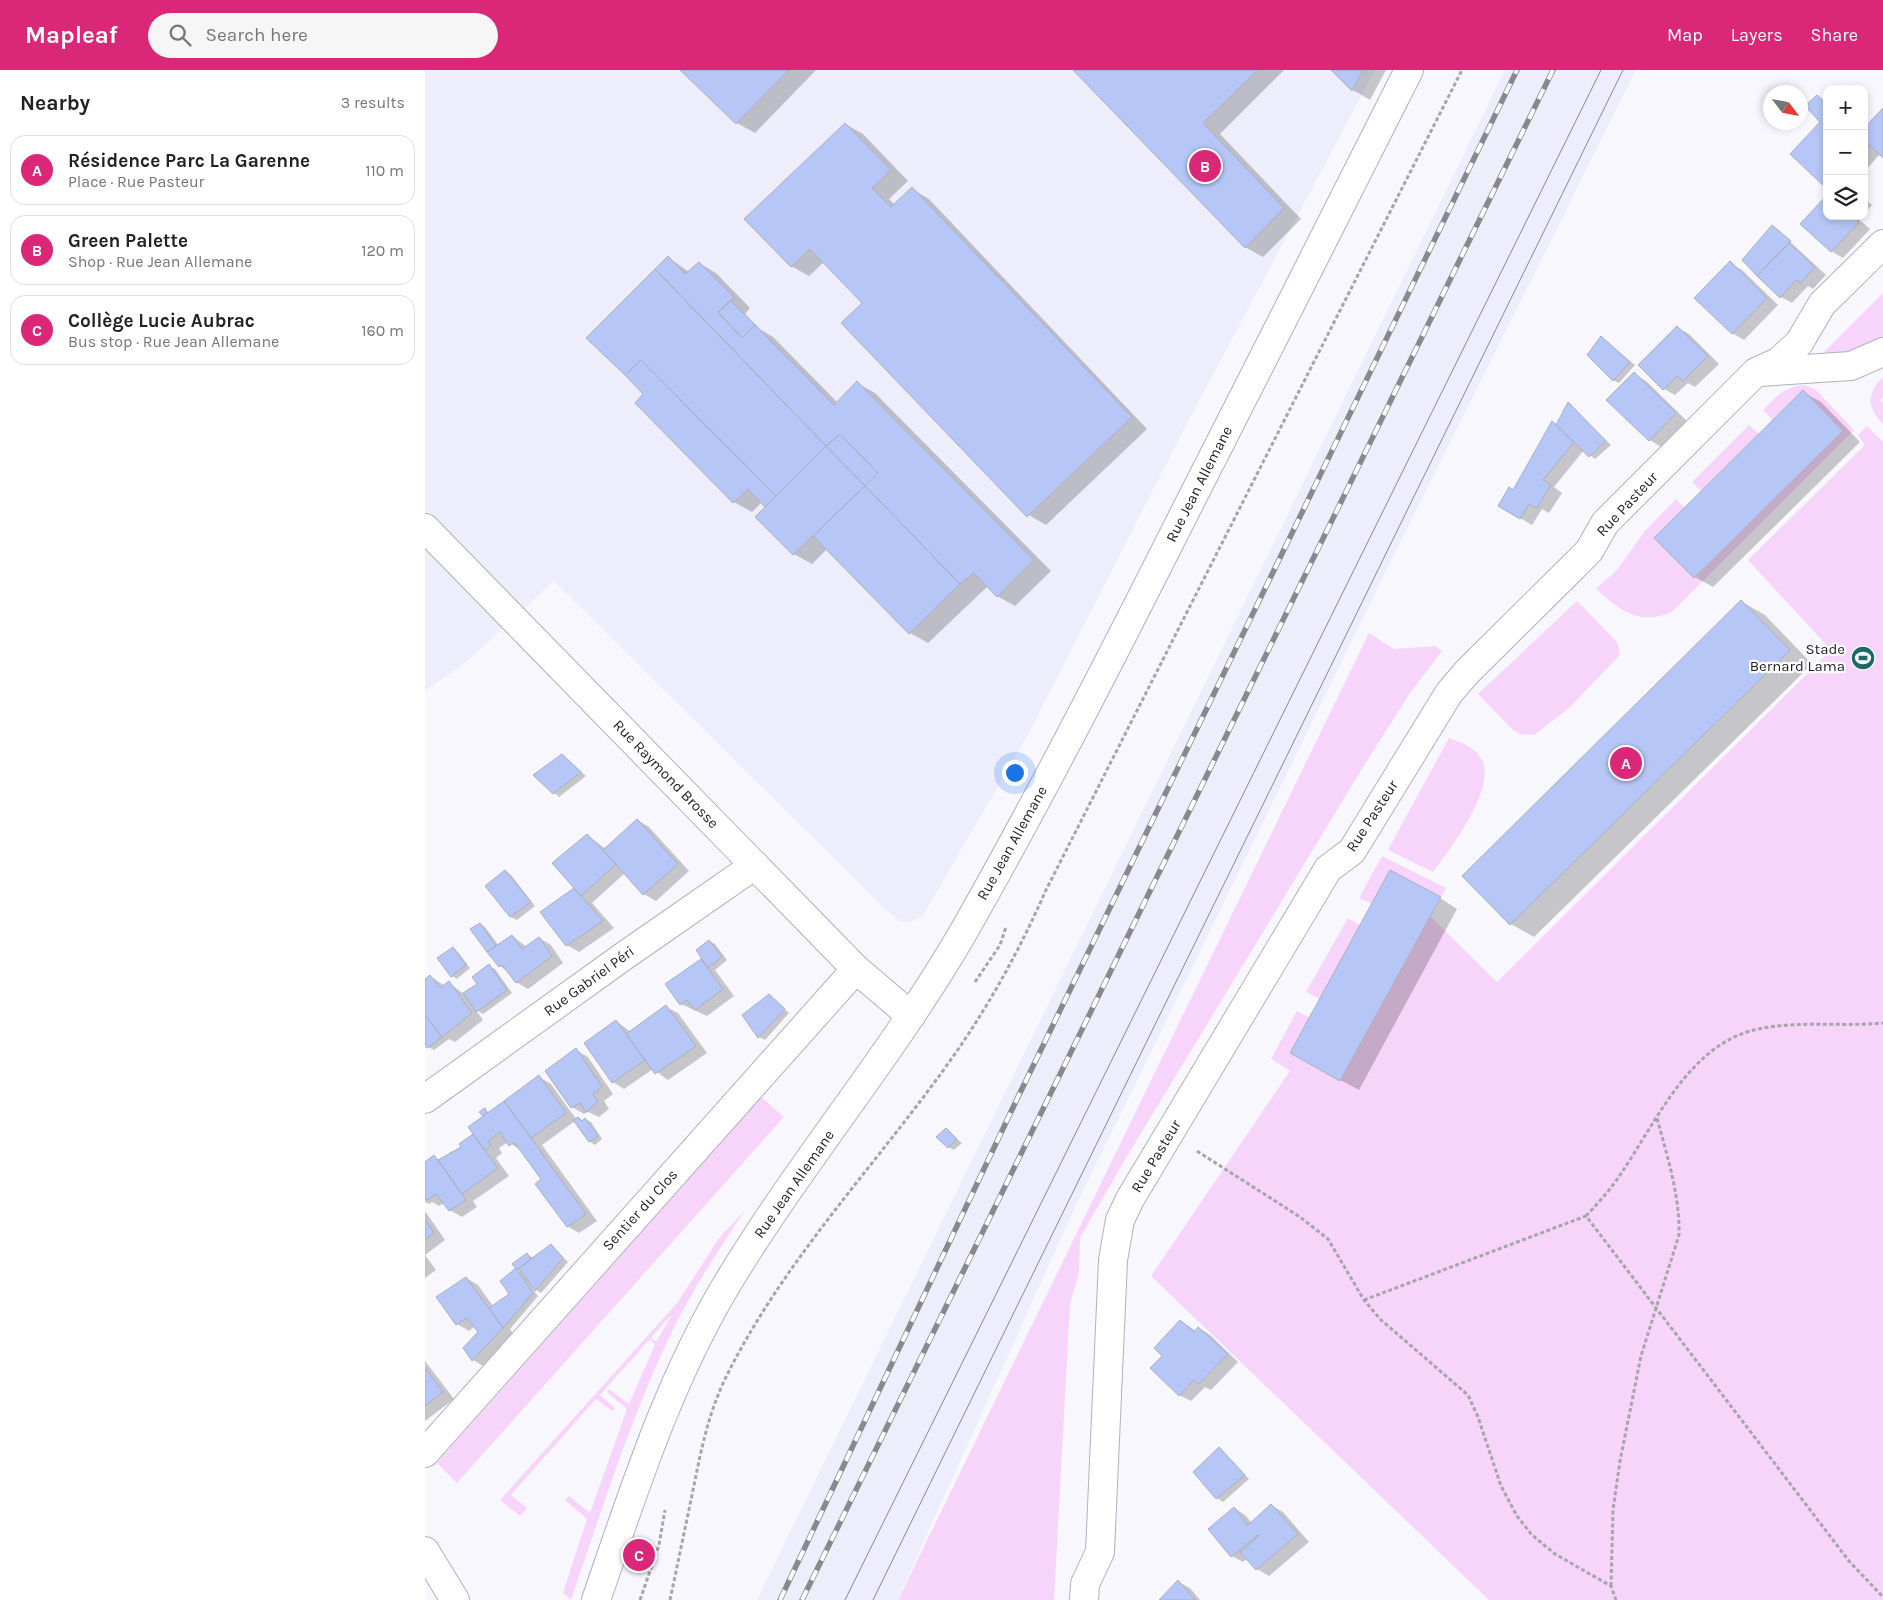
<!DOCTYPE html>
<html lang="en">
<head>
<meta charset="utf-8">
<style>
  body { margin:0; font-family:Karla,sans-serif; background:#f6f6f6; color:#222 }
  .controls { position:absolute; right:15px; top:15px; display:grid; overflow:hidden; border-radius:10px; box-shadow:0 2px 8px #0003 }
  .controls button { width:45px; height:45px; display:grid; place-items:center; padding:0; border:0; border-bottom:1px solid #e0e0e0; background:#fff; color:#222; font:25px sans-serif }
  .compass { position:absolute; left:1338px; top:15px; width:45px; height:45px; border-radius:50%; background:#fff; box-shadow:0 2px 8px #0003; rotate:122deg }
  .you { position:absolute; left:589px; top:702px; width:18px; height:18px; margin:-12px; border:4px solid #fff; border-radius:50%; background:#1a73e8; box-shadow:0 0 0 8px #1a73e833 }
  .badge { display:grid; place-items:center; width:32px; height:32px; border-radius:50%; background:#db2777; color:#fff; font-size:16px; font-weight:700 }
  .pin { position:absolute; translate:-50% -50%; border:2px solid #fff; box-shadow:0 1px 5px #0006 }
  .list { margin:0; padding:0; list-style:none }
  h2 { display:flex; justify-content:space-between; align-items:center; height:65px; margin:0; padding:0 20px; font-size:21px }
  h2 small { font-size:16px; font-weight:400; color:#767676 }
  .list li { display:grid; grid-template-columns:32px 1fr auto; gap:15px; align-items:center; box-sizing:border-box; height:70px; margin:0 10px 10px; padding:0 10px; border:1px solid #e0e0e0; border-radius:15px }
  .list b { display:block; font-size:19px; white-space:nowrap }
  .list p { margin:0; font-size:16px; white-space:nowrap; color:#767676 }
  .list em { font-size:16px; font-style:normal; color:#767676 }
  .icon { flex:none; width:28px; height:28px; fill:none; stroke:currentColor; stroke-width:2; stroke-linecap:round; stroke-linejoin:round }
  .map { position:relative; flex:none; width:1458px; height:1530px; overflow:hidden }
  header { display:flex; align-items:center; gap:30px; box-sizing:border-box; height:70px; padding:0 25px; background:#db2777; color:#fff }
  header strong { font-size:24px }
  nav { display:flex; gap:28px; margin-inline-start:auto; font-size:18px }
  .search { width:350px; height:45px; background:#f6f6f6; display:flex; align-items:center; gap:12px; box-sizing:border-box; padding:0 18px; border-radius:28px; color:#767676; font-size:19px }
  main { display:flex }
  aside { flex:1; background:#fff }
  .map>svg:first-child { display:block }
  .built { fill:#ededfb }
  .green { fill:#f7d5fa; fill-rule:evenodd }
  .shadow { fill:#0003 }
  .building { fill:#b6c7f7; stroke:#aaafbe }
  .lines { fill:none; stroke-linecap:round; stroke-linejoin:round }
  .minor-casing { stroke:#b1b0c0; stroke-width:30 }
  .path { stroke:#a6a5ab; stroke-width:3; stroke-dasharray:4 2.5; stroke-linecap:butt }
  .minor { stroke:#fff; stroke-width:28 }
  .tram { stroke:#89888e; stroke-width:1 }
  .rail-casing { stroke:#89888e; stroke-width:5.5 }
  .rail { stroke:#fff; stroke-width:4; stroke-dasharray:11; stroke-linecap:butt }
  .labels { text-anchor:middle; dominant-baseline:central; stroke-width:4.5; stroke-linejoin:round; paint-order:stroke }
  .street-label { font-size:15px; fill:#1f1e24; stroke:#fff }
  .poi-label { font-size:15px; fill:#1f1e24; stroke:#fff; text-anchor:end }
</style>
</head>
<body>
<header>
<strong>Mapleaf</strong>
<div class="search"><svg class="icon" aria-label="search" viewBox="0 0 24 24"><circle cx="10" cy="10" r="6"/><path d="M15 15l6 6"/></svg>Search here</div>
<nav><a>Map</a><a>Layers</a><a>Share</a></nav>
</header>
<main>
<aside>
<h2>Nearby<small>3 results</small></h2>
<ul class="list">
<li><span class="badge">A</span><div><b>Résidence Parc La Garenne</b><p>Place · Rue Pasteur</p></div><em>110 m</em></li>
<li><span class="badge">B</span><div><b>Green Palette</b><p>Shop · Rue Jean Allemane</p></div><em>120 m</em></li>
<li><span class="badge">C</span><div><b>Collège Lucie Aubrac</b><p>Bus stop · Rue Jean Allemane</p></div><em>160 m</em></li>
</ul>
</aside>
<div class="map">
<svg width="1458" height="1530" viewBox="0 0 1458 1530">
  <rect width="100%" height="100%" fill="#f7f7fd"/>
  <path class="built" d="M 0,0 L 950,0 L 758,361 L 601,668 L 498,845 L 491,850 L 482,853 L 474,850 L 460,839 L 129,511 L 41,592 L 0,621 Z
    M 1080,0 L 1211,0 L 953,517 L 652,1133 L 472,1530 L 332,1530 Z"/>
  <path class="green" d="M 1458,223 L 1458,268 C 1447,280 1414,290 1399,282 Z
    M 1458,307 L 1458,327 L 1455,330 L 1458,333 L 1458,354 C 1442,338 1441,323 1458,307 Z
    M 1379,315 L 1390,319 L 1429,360 L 1247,542 C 1213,556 1195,540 1171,519 L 1192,500 L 1219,462 L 1251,429 L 1260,438 L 1270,508 L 1418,361 L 1348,350 L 1338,340 C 1351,326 1360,317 1379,315 Z
    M 1324,355 L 1334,364 L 1276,421 L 1267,412 Z
    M 1442,356 L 1458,372 L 1458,1530 L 1064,1530 L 726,1206 L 865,1001 L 846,989 L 872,941 L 885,948 L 865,983 L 915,1011 L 1005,846 L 1072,912 L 1406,580 L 1323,490 L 1440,375 L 1433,365 Z
    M 1152,531 L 1192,572 L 1195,581 L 1193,587 L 1144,638 L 1109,665 L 1095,664 L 1087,659 L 1053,624 Z
    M 944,563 L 969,579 L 1010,576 L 1017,581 L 985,623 L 940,694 L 701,1088 L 655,1168 L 654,1203 L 645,1234 L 629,1530 L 473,1530 Z
    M 1024,668 C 1038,673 1052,678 1058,692 C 1069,721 1025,780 1008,802 L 963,780 Z
    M 957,786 L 1021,818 L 1016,827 L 947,834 L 934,828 Z
    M 923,848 L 935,855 L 895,929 L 881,922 Z
    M 336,1027 L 359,1047 L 32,1413 L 12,1393 Z
    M 320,1140 C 294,1180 267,1220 246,1264 C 205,1349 177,1440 146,1530 L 138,1523 L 162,1449 L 140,1430 L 144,1426 L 165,1443 L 202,1339 L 182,1322 L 184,1319 L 204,1334 L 230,1275 L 225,1269 L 175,1325 L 190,1338 L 187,1341 L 171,1329 L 86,1425 L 102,1438 L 95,1446 L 75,1430 L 253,1232 L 294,1168 ZM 245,1246 L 246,1246 L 231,1272 L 226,1268 Z"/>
  <path class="shadow" d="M 258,0 L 391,0 L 330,63 L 312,53 Z
    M 650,0 L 859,0 L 795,64 L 876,149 L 838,187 L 820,177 Z
    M 907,0 L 961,0 L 945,30 L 928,20 Z
    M 1458,40 L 1458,87 L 1455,84 L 1439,102 L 1439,60 Z
    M 420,54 L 438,64 L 483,111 L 464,129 L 470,135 L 487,119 L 504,129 L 722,359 L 621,455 L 604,445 L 438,233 L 399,192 L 384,206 L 366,196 Z
    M 1439,128 L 1447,135 L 1439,144 Z
    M 1402,146 L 1430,146 L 1445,159 L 1418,188 L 1406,181 Z
    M 1348,156 L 1401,205 L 1388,219 L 1383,216 L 1367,233 L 1356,227 Z
    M 244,188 L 264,202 L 274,193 L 291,203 L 325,238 L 320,244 L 336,260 L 348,267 L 413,333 L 432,313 L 450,323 L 626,501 L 590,536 L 572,526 L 563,516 L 503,573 L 485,563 L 402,479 L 387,494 L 369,484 L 332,447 L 342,437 L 337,432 L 327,442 L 309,432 L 220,324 Z
    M 1305,193 L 1317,200 L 1353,235 L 1319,270 L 1307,263 Z
    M 1253,258 L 1264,264 L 1294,294 L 1270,317 L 1263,313 L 1250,325 L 1239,319 Z
    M 1176,268 L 1210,295 L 1194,313 L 1188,310 Z
    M 1209,304 L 1221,311 L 1262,351 L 1236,377 L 1225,370 Z
    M 1378,322 L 1396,332 L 1435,372 L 1288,517 L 1270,507 L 1231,468 Z
    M 1144,334 L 1186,375 L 1170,389 L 1159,380 L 1129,417 L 1137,423 L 1124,443 L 1117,439 L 1107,455 L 1095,448 L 1089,421 L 1128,352 L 1133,355 Z
    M 1317,532 L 1340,545 L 1387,594 L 1109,867 L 1086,854 L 1039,806 Z
    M 137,685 L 161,706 L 134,727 L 110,705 Z
    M 212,750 L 224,757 L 264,801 L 231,831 L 219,824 L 200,803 L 167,833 L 189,858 L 154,882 L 142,875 L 162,765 L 181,779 Z
    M 80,801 L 86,805 L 110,836 L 92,850 L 86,847 L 62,816 Z
    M 1015,828 L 1032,839 L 934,1020 L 884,993 Z
    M 55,854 L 60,857 L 74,876 L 87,866 L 102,877 L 114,868 L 126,875 L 138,893 L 103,919 L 91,912 L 83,902 L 75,896 Z
    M 284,871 L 290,874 L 302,890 L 290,900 L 309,926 L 282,946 L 256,934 L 276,890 L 281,893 Z
    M 28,878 L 33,882 L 45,898 L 32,909 L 27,906 Z
    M 64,896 L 70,899 L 87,923 L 58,944 L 50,939 L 58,950 L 30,972 L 24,969 L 9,980 L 3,977 L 0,973 L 0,910 L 5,906 L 20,916 L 24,913 L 39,924 L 53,915 Z
    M 344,925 L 364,943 L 340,970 L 334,967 Z
    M 241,937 L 253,943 L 282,983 L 243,1010 L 228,999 L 199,1019 L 188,1012 L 191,951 L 206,962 Z
    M 151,980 L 163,987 L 188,1024 L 179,1031 L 184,1039 L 174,1047 L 163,1042 L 159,1044 L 147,1037 L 121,1001 Z
    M 114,1007 L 126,1014 L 151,1049 L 158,1051 L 160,1049 L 166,1052 L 177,1069 L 170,1075 L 164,1071 L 150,1051 L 117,1075 L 172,1151 L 154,1163 L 142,1156 L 118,1110 L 97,1081 L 83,1072 L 74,1078 L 77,1083 L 71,1088 L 84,1106 L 48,1131 L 52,1137 L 37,1147 L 25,1140 L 19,1133 L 14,1136 L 7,1132 L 4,1134 L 0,1132 L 0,1093 L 9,1087 L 15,1090 L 27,1081 L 30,1083 L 50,1065 L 60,1047 L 56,1042 L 60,1040 L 65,1043 Z
    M 521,1060 L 537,1073 L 529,1080 L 523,1077 Z
    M 0,1141 L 20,1170 L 0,1185 L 11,1200 L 0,1208 Z
    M 126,1175 L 143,1192 L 116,1223 L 106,1217 L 113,1226 L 85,1259 L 89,1265 L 60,1297 L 48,1290 L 39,1278 L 54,1262 L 50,1256 L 44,1261 L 32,1254 L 41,1208 L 53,1215 L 68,1236 L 86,1224 L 91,1200 L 95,1202 L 89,1194 L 102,1185 L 109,1188 Z
    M 756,1251 L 771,1261 L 774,1258 L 785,1265 L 813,1292 L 786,1320 L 780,1317 L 766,1331 L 754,1325 Z
    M 0,1291 L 29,1329 L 0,1351 Z
    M 795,1379 L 824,1409 L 798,1432 L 792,1428 L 770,1402 Z
    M 846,1435 L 858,1442 L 884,1472 L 844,1506 L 832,1499 L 822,1489 L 818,1492 L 807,1486 L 809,1438 L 820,1445 L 827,1453 Z
    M 753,1512 L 765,1518 L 775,1530 L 735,1530 Z"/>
  <path class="building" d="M 255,0 L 364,0 L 311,54 Z
    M 648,0 L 833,0 L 778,53 L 859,138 L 820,178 Z
    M 906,0 L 938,0 L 927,21 Z
    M 1392,25 L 1402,34 L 1402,119 L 1365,84 L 1395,52 L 1380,36 Z
    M 1458,38 L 1458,88 L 1439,70 L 1439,58 Z
    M 420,53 L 466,100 L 447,118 L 466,137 L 487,117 L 707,347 L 602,447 L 416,253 L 437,233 L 385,179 L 366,197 L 319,149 Z
    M 1439,70 L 1445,76 L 1439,83 Z
    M 1402,125 L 1402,146 L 1427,146 L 1434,152 L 1406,182 L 1375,154 Z
    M 1347,155 L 1366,171 L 1332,206 L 1317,190 Z
    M 1364,173 L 1390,197 L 1376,213 L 1371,210 L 1355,228 L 1332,206 Z
    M 243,186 L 260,204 L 274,192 L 309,227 L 293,242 L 317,268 L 330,255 L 409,335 L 432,311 L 609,490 L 572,527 L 549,503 L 535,514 L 440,416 L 453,403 L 415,364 L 401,376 L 230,199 Z
    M 1305,191 L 1342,228 L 1307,264 L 1269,228 Z
    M 230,199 L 401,376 L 351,426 L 216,290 L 200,305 L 161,268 Z
    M 306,231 L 330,255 L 317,268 L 293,242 Z
    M 1252,256 L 1283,286 L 1258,311 L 1252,306 L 1238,320 L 1213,295 Z
    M 1176,266 L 1205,292 L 1188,311 L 1162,285 Z
    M 216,290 L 351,426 L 340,437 L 323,419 L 308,433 L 210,333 L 218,324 L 200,305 Z
    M 1209,302 L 1251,343 L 1224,371 L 1181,330 Z
    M 1378,320 L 1418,361 L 1269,508 L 1229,468 Z
    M 1143,332 L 1181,371 L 1164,387 L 1131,355 Z
    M 1127,351 L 1149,372 L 1118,410 L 1126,415 L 1112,438 L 1104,434 L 1095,449 L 1073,436 L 1084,417 L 1088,420 Z
    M 415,364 L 453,403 L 440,416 L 401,376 Z
    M 401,376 L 440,416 L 368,485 L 330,447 Z
    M 440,416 L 535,514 L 484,564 L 388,466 Z
    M 1316,530 L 1365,580 L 1085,855 L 1037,806 Z
    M 137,684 L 156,702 L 128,724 L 108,705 Z
    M 212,749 L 253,794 L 218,825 L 178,780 Z
    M 162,764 L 191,794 L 156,826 L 127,793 Z
    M 80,800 L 106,832 L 85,847 L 60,816 Z
    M 965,800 L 1016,827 L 915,1011 L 865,983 Z
    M 149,818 L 178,851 L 141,876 L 115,842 Z
    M 55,853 L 71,876 L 62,882 L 45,859 Z
    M 87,865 L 97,879 L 114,867 L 127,886 L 91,913 L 77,895 L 74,897 L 62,882 Z
    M 284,870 L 297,887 L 283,898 L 271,880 Z
    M 28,877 L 41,895 L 26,907 L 12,888 Z
    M 276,889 L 298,919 L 270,940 L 262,930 L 255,935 L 240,914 Z
    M 64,894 L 82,920 L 51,942 L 38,923 L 52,914 L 47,907 Z
    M 5,905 L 15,918 L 24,911 L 47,943 L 17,967 L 0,945 L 0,909 Z
    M 344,924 L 360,939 L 333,968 L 317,945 Z
    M 241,935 L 271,976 L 230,1004 L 201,964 Z
    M 0,945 L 17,967 L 2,978 L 0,975 Z
    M 191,950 L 220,990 L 187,1013 L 159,973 Z
    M 151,978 L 177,1017 L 168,1024 L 173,1032 L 161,1042 L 155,1033 L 146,1038 L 120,1001 Z
    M 114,1005 L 141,1043 L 106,1068 L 79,1031 Z
    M 79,1031 L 161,1144 L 142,1157 L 110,1114 L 116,1109 L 89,1072 L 84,1076 L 75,1062 L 63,1071 L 66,1076 L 60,1081 L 43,1057 Z
    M 60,1038 L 62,1043 L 58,1046 L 54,1042 Z
    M 153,1047 L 157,1051 L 160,1048 L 173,1066 L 164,1072 L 148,1050 Z
    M 521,1058 L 532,1069 L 523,1078 L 511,1067 Z
    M 48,1064 L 73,1098 L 37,1124 L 13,1090 L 36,1077 L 34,1074 Z
    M 9,1085 L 41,1130 L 24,1141 L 11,1124 L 2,1130 L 0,1128 L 0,1092 Z
    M 0,1149 L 9,1163 L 0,1170 Z
    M 126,1174 L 138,1188 L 110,1221 L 94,1198 Z
    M 102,1183 L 106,1189 L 92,1200 L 87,1194 Z
    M 91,1198 L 108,1223 L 78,1258 L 64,1238 L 84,1224 L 75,1211 Z
    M 41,1207 L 78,1258 L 47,1291 L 38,1278 L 53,1262 L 42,1248 L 31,1255 L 11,1227 Z
    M 755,1250 L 769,1262 L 773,1257 L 803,1284 L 774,1314 L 769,1310 L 754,1326 L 725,1298 L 737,1286 L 729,1278 Z
    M 0,1298 L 18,1322 L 0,1336 Z
    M 794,1377 L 820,1405 L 791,1429 L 768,1402 Z
    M 846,1434 L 873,1464 L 831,1500 L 815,1482 L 834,1466 L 833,1465 L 806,1487 L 783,1459 L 809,1437 L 823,1455 Z
    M 753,1510 L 770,1530 L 734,1530 Z"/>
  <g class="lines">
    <g class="minor-casing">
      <path id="minor" d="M 1335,302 L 1426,296 L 1458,282
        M 0,458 L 431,899 L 486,946
        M 0,1029 L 199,886 L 330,795
        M 0,1383 L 431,899
        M 0,1481 L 30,1530
        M 171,1530 C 209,1420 244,1309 305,1209 C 378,1089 469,982 539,861 C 618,722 691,579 763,436 C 837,291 911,145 984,0
        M 659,1530 L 660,1514 L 675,1482 L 688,1190 L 695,1150 L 705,1129 L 903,799 L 927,781 L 1024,623 L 1042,602 L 1145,500 L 1164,481 L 1180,453 L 1331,302 L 1353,292 L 1374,273 L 1397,234 L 1458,174"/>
    </g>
    <path class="path" d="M 550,912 L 575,875 L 581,857
      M 772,1081 L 875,1147 L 903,1169 L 939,1230 L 955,1249 L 1043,1325 L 1053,1347 L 1076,1416 L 1092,1446 L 1107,1465 L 1130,1484 L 1186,1516 L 1191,1530
      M 1161,1146 C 1174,1132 1187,1118 1197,1102 C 1231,1052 1264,976 1329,960 C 1371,950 1415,957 1458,953
      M 939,1230 L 1161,1146 L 1424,1491 L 1458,1527
      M 1186,1516 L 1188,1440 L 1195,1391 L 1216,1286 L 1254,1165 C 1255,1125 1242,1086 1232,1048
      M 215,1530 L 234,1475 L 240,1440
      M 245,1530 C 252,1497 259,1463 266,1430 C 275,1386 282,1345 302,1305 C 362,1185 456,1090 532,981 C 567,930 596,877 621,820 L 1037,0"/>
    <use href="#minor" class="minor"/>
    <path class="tram" d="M 420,1530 L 1176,0
      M 448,1530 L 1198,0"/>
    <g class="rail-casing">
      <path id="rail" d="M 355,1530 L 593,1027 L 1092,0
        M 377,1530 L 1128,0"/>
    </g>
    <use href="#rail" class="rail"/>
  </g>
  <defs>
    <g id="stadium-disc" transform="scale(1.25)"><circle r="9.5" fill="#1c696a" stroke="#fff"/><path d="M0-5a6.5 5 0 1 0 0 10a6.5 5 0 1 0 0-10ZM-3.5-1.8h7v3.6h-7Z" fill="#fff"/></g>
  </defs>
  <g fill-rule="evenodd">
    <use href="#stadium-disc" x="1438" y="588"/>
  </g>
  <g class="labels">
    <g class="street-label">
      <text transform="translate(774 414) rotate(-63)">Rue Jean Allemane</text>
      <text transform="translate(1202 434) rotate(-47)">Rue Pasteur</text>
      <text transform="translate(241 704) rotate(46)">Rue Raymond Brosse</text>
      <text transform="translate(947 746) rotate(-57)">Rue Pasteur</text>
      <text transform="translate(587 773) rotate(-61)">Rue Jean Allemane</text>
      <text transform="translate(164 911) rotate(-36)">Rue Gabriel Péri</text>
      <text transform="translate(731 1086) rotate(-59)">Rue Pasteur</text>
      <text transform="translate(369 1114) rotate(-55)">Rue Jean Allemane</text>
      <text transform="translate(215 1140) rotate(-48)">Sentier du Clos</text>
    </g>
    <g class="poi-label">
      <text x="1420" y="579">Stade<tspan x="1420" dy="17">Bernard Lama</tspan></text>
    </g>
  </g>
</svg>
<div class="controls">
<button>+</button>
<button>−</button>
<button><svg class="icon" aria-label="layers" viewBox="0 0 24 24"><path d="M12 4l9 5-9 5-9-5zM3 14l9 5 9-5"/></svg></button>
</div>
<svg class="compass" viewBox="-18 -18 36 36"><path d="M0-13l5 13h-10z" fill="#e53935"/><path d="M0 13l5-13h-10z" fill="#767676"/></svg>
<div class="you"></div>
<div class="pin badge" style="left:1201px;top:693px">A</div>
<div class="pin badge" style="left:780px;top:96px">B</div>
<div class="pin badge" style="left:214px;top:1485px">C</div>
</div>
</main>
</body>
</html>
